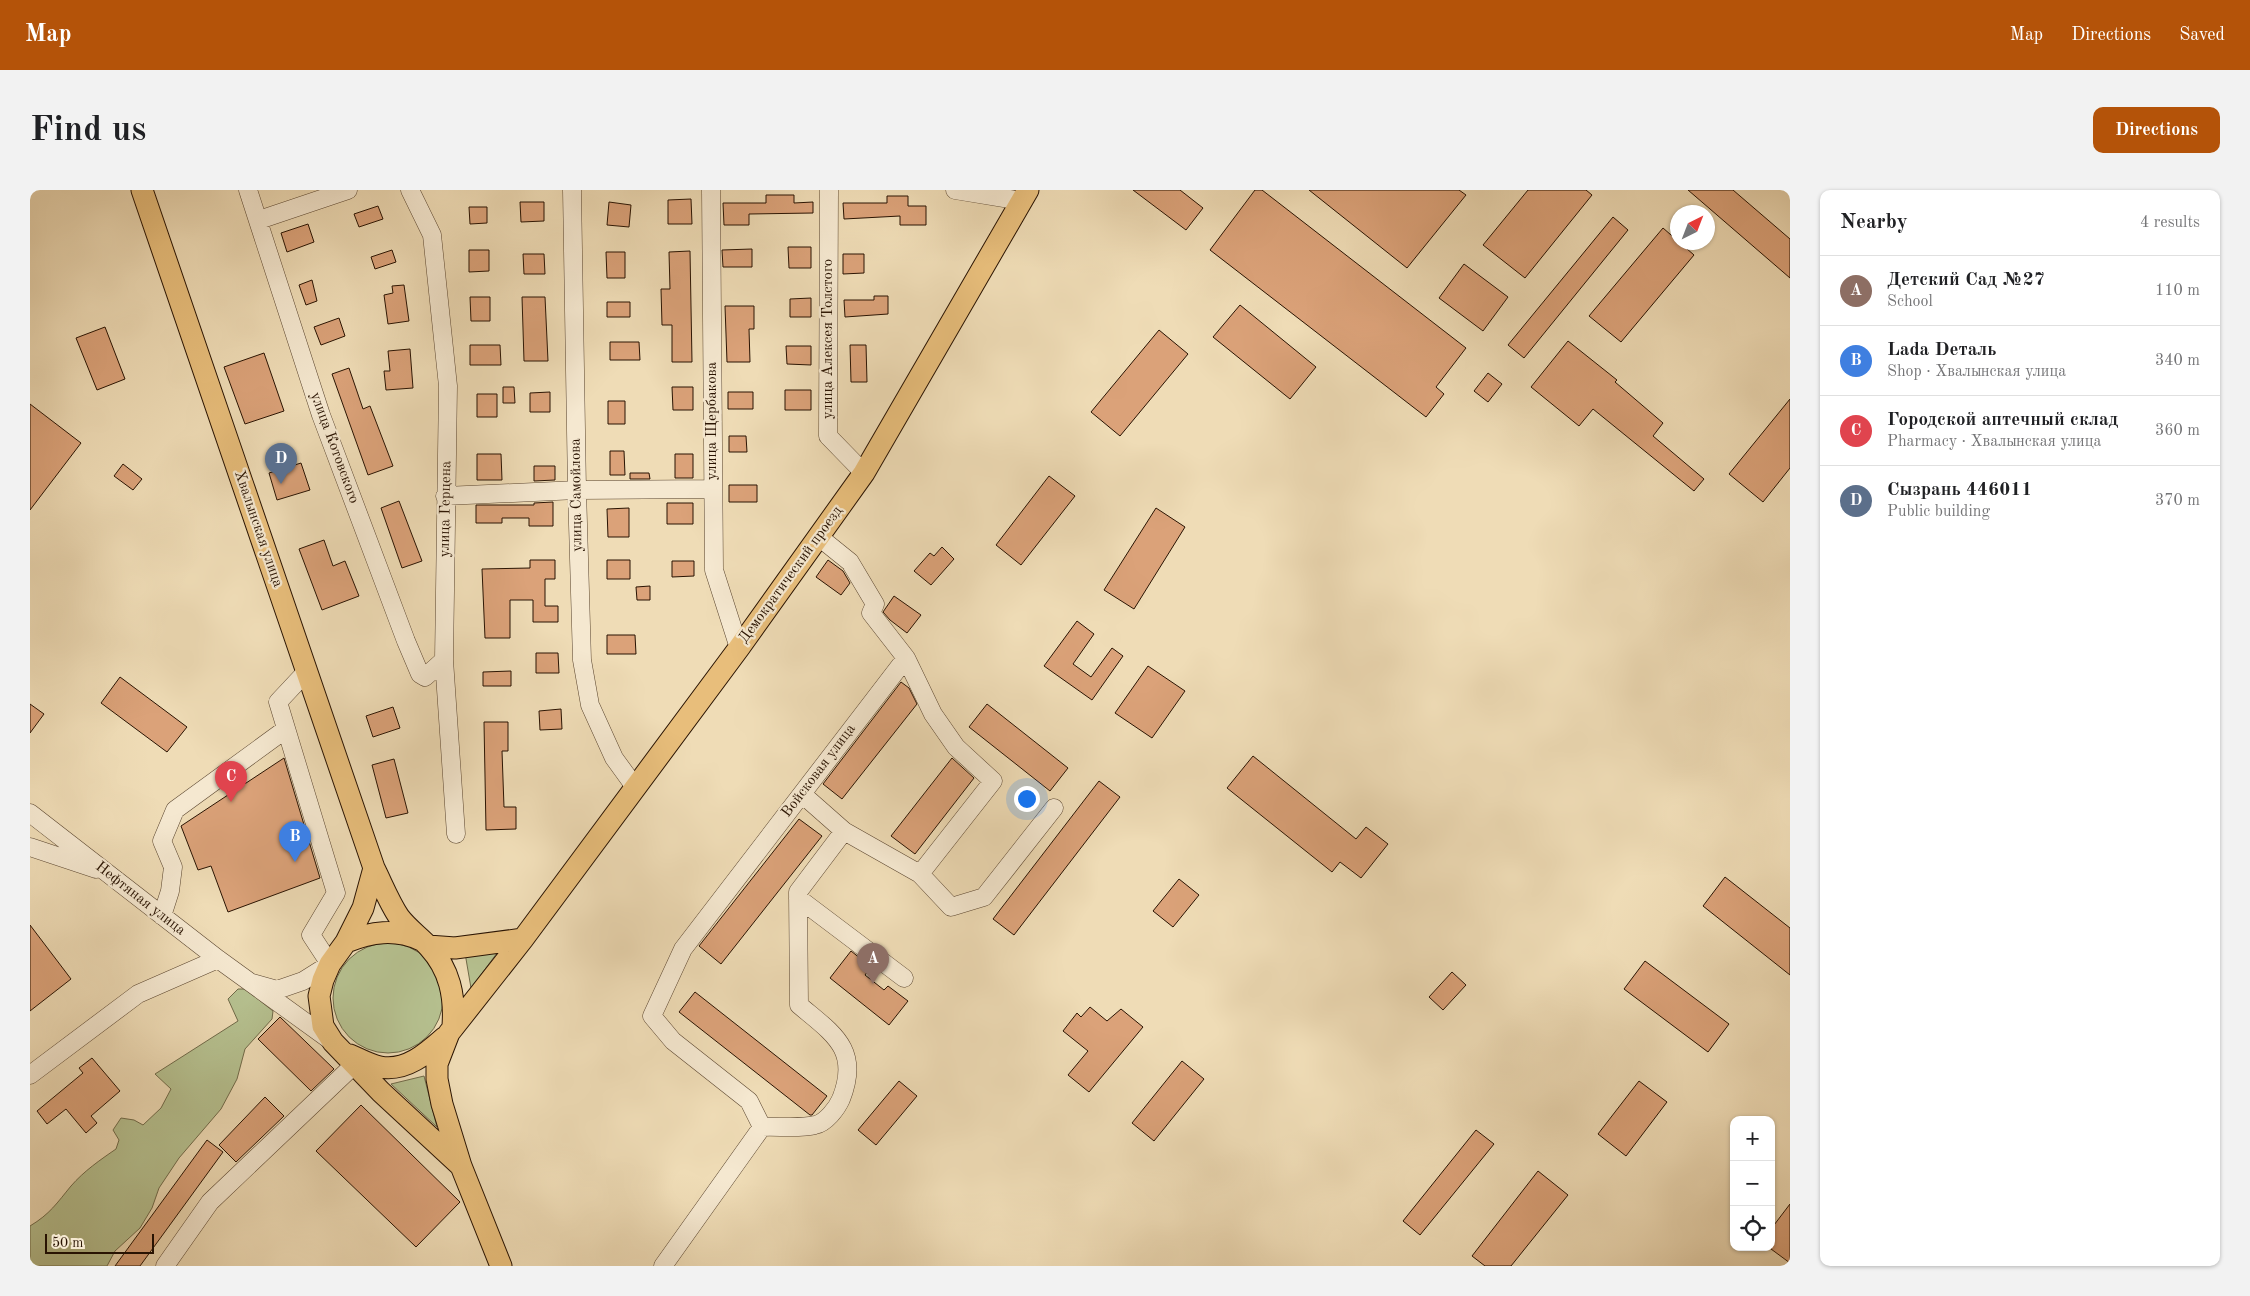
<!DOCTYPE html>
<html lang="en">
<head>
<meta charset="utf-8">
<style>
  body { margin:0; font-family:"Old Standard TT",serif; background:#f2f2f2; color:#202124 }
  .controls { position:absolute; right:15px; bottom:15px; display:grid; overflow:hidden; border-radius:10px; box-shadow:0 1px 4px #0004 }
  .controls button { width:45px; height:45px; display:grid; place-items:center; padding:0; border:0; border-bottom:1px solid #e0e0e0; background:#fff; color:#202124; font:25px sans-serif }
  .compass { position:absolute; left:1640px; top:15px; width:45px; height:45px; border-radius:50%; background:#fff; box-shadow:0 1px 4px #0004; rotate:42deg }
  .scale { position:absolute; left:15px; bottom:12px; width:109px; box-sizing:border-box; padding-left:5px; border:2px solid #291302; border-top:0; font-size:14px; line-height:18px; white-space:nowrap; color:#291302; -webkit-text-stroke:4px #f5e8d0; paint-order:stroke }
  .you { position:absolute; left:996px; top:608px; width:18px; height:18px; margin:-12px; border:4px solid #fff; border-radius:50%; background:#1a73e8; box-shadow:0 0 0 8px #1a73e833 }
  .badge { display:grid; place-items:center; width:32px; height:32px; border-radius:50%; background:#b45309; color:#fff; font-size:16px; font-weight:700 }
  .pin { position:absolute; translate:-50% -41px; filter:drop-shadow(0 1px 2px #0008) }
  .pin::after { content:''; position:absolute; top:26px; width:18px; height:15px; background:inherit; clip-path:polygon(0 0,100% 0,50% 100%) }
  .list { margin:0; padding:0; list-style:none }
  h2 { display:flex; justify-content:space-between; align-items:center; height:65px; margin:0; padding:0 20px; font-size:21px }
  h2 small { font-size:16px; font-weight:400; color:#757577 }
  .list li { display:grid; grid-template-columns:32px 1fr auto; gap:15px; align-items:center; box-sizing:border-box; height:70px; padding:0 20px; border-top:1px solid #e0e0e0 }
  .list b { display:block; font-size:19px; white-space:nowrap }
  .list p { margin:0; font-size:16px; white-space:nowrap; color:#757577 }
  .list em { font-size:16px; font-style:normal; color:#757577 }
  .icon { flex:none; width:28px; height:28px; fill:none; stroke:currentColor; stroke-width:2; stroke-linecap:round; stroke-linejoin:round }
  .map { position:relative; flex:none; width:1760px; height:1076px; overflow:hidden; border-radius:10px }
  header { display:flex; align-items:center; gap:30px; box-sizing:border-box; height:70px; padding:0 25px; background:#b45309; color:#fff }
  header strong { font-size:24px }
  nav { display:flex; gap:28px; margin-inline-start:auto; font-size:18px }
  .intro { display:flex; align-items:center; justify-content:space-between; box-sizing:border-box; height:120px; padding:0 30px }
  h1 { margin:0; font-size:35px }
  .button { padding:12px 22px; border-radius:10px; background:#b45309; color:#fff; font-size:18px; font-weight:700 }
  main { display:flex; gap:30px; padding:0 30px }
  aside { flex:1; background:#fff; border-radius:10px; box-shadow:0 1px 4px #0004 }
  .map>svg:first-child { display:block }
  .green { fill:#b6c190; stroke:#706a49 }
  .building { fill:#dba279; stroke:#291302 }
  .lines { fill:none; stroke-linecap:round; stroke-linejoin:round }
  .minor-casing { stroke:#5a452f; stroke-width:19 }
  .major-casing { stroke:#291302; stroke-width:23 }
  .minor { stroke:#f5e8d0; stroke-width:18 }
  .major { stroke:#e8be7b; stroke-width:21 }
  .labels { text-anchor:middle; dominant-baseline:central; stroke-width:4.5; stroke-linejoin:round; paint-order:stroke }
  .street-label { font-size:15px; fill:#291302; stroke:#f5e8d0 }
</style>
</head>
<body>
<header>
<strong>Map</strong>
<nav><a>Map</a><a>Directions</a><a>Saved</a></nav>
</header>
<div class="intro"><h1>Find us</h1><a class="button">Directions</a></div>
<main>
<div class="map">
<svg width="1760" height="1076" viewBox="0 0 1760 1076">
  <rect width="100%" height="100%" fill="#efdcb6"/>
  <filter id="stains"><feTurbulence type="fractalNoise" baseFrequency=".004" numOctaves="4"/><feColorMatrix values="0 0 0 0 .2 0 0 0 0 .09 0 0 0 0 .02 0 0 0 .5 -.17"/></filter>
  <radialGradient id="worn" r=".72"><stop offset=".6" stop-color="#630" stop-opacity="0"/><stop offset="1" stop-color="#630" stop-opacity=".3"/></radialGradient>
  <path class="green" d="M303 808a55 55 0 1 1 110 0a55 55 0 1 1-110 0Z
    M 470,759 L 441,798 L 435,763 Z
    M 208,799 L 215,799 L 243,821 L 242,829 L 215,859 L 207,889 L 191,919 L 149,968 L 129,998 L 122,1018 L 110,1038 L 85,1061 L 77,1076 L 0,1076 L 0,1036 C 20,1024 27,1013 41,996 C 54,981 70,970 86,959 L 89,950 L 83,940 L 91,928 L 104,930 L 113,935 L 131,918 L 141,899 L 125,884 L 208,831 L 198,809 Z
    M 394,886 L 407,937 L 361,894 Z"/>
  <path class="building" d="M 1103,0 L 1150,0 L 1173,18 L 1156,40 Z
    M 1225,0 L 1232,0 L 1436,158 L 1406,197 L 1414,204 L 1396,227 L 1180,60 Z
    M 1279,0 L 1429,0 L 1436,5 L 1377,78 Z
    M 1498,0 L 1556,0 L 1562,5 L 1495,88 L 1453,55 Z
    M 1658,0 L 1703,0 L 1760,49 L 1760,88 Z
    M 736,5 L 764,5 L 764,13 L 783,12 L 783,23 L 719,24 L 719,35 L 694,35 L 693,13 L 736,13 Z
    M 857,6 L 878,6 L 878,16 L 896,16 L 896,35 L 870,35 L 870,26 L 814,29 L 813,13 L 857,13 Z
    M 661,9 L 662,34 L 638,34 L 638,10 Z
    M 490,12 L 514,12 L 514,31 L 491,32 Z
    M 579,12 L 601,15 L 599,37 L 577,35 Z
    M 348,16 L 353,29 L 329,37 L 324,24 Z
    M 439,17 L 457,17 L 457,33 L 440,34 Z
    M 1583,27 L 1598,40 L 1494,168 L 1478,155 Z
    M 278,34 L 284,52 L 257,62 L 251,43 Z
    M 1633,38 L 1664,65 L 1591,152 L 1559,126 Z
    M 758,57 L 781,57 L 781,78 L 759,78 Z
    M 722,59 L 722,77 L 693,77 L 692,60 Z
    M 362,60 L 366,72 L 345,79 L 341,67 Z
    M 439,60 L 459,60 L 459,81 L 439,82 Z
    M 660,61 L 662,172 L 642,172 L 642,135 L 632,135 L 631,99 L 640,99 L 639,62 Z
    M 576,62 L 595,62 L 595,88 L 577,88 Z
    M 493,64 L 514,64 L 515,84 L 494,84 Z
    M 813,64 L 834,64 L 834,83 L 813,84 Z
    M 1434,74 L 1478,107 L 1453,141 L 1409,108 Z
    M 282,90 L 287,111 L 276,115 L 269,95 Z
    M 374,95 L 379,131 L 358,134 L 354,105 L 363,103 L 362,96 Z
    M 844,106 L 858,106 L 858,124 L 815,127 L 814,110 L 844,110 Z
    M 440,107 L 460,107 L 460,131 L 441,131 Z
    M 492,107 L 515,107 L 518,171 L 494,171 Z
    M 781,108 L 781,127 L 760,127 L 760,109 Z
    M 577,112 L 600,112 L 600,127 L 577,127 Z
    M 1210,115 L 1286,177 L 1260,209 L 1183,147 Z
    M 695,116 L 724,116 L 724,139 L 719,139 L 720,172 L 697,172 Z
    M 309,128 L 315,146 L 291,155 L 284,137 Z
    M 75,137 L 95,189 L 67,200 L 46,148 Z
    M 1129,140 L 1158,164 L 1090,246 L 1061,222 Z
    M 1538,151 L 1587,190 L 1585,192 L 1633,233 L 1623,246 L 1674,289 L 1664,301 L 1563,219 L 1549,236 L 1501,197 Z
    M 580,152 L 609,152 L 610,170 L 580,170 Z
    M 440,155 L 470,155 L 471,175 L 440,175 Z
    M 820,155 L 836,155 L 837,192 L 821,192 Z
    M 756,156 L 781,156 L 781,175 L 757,174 Z
    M 380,159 L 383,198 L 356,200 L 354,181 L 360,181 L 358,161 Z
    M 234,163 L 254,221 L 215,234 L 194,177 Z
    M 319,178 L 333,219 L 340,216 L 363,276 L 338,285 L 302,184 Z
    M 1458,183 L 1472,194 L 1458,212 L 1444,201 Z
    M 473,197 L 484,197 L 485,213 L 473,213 Z
    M 642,197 L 663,197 L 663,220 L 643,220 Z
    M 755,200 L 781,200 L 781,220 L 755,220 Z
    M 520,202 L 520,222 L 500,222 L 500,203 Z
    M 698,202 L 723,202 L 723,219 L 698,219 Z
    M 447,204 L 467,204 L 467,227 L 447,227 Z
    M 1760,209 L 1760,278 L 1733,312 L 1699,284 Z
    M 578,211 L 595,211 L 595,234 L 578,234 Z
    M 0,214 L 51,253 L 0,320 Z
    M 699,246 L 716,246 L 717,262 L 699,262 Z
    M 580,261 L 594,261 L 595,285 L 580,285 Z
    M 447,264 L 471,264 L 472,290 L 447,290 Z
    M 645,264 L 663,264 L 663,288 L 645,288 Z
    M 271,273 L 280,300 L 247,310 L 239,283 Z
    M 93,274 L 112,289 L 103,300 L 84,286 Z
    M 504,276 L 525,276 L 525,290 L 504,291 Z
    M 600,283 L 619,283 L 620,289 L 600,289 Z
    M 1019,286 L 1045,306 L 991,375 L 966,355 Z
    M 699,295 L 727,295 L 727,312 L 699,312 Z
    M 369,311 L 392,371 L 372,378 L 351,318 Z
    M 523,312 L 523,336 L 499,336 L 499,328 L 472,328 L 472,333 L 446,333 L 446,315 L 504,315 L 504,313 Z
    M 637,313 L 663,313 L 663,334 L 637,334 Z
    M 599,318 L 599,347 L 578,347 L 577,319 Z
    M 1126,318 L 1155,337 L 1104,419 L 1074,400 Z
    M 294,350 L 303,376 L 315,371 L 329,406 L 292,420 L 269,359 Z
    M 912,357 L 924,369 L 901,395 L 884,381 L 900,363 L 904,366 Z
    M 500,370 L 525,370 L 525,389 L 515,389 L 515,416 L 528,416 L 528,432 L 503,432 L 503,410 L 480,410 L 480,448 L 455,448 L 452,379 L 500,378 Z
    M 577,370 L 600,370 L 600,389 L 577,389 Z
    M 798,370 L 813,381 L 820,393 L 811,405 L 786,387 Z
    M 642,371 L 664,371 L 664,386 L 642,387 Z
    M 620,396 L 620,410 L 607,410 L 606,397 Z
    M 864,406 L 891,425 L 877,443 L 860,430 L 853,422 Z
    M 1047,431 L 1064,444 L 1043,474 L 1061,487 L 1082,458 L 1093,466 L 1062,510 L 1014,476 Z
    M 577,445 L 605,445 L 606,464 L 577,464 Z
    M 506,463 L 528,463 L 529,483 L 506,483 Z
    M 1118,476 L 1155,501 L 1122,548 L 1085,523 Z
    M 481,481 L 481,496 L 453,496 L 453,482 Z
    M 90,487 L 157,537 L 137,562 L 71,513 Z
    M 871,492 L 879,498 L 887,514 L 812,609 L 793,594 Z
    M 0,514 L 14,524 L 0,543 Z
    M 957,514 L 1038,578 L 1020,601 L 939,537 Z
    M 363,517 L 370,538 L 343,547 L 336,526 Z
    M 531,519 L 532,539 L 510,540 L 509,521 Z
    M 454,532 L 478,532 L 478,561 L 472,561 L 474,617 L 486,617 L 486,639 L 456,640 Z
    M 1223,566 L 1326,649 L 1336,637 L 1358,654 L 1331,688 L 1310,672 L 1302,682 L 1197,598 Z
    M 254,568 L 290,688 L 198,722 L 181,676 L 168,680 L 151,636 Z
    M 922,568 L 944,588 L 885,664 L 861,646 Z
    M 364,569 L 378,623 L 356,628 L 342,575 Z
    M 1069,591 L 1090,607 L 984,745 L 963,729 Z
    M 769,629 L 792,646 L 691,774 L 669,756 Z
    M 1695,687 L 1760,738 L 1760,785 L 1673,716 Z
    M 1149,689 L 1169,705 L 1143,737 L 1123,721 Z
    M 0,735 L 41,789 L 0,821 Z
    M 821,761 L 841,777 L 835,785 L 854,800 L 858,796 L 878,811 L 859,835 L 800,788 Z
    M 1615,771 L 1699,834 L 1678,862 L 1594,799 Z
    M 1422,782 L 1436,795 L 1413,820 L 1399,807 Z
    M 665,802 L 797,906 L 782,925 L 780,925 L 649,822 Z
    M 1060,817 L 1077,831 L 1091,819 L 1113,837 L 1059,902 L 1038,885 L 1058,861 L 1033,841 L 1047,823 L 1051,827 Z
    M 250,827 L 304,879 L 281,901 L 228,849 Z
    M 62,868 L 90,901 L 61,926 L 67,933 L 56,943 L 36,919 L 17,934 L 7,921 L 53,883 L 49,878 Z
    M 1152,871 L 1174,889 L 1124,951 L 1102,933 Z
    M 869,891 L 887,906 L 846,955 L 828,940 Z
    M 1609,891 L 1637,912 L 1596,966 L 1568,944 Z
    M 235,907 L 254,926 L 206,972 L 189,955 Z
    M 331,915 L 430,1012 L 386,1057 L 286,961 Z
    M 1446,940 L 1464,954 L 1390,1045 L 1373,1031 Z
    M 177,950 L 193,962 L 110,1076 L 85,1076 Z
    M 1508,981 L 1538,1005 L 1481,1076 L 1455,1076 L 1442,1066 Z
    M 1760,1014 L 1760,1073 L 1741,1059 L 1741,1039 Z"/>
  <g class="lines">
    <g class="minor-casing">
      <path id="minor" d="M 218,0 L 291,225 L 376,451 L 390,484 L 395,487 L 414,470
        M 380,0 L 402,45 L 418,196 L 414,470 L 426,644
        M 542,0 L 547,300 L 552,470 L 560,515 L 584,568 L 605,597
        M 681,0 L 684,380 L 709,458
        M 799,0 L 798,246 L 834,283
        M 925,0 L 992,11
        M 229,30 L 318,0
        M 415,306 L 547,300 L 683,299
        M 772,604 L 814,641
        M 0,623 L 188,769 L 300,850
        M 0,657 L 66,679
        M 890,684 L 921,717 L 954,707 L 1024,618
        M 768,708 L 874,788
        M 132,726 L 140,701 L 143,677 L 132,651 L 145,620 L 256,539
        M 222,793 L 247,800 L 273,791 L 300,774 L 281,745 L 306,703 L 248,512 L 277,481
        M 0,885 L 108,804 L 188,769
        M 732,937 C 747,936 771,939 785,935 C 796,933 807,918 811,909 C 831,859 802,843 769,815 L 768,702 L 814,641 L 890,684 L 963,591 L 926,557 L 903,524 L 876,468
        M 135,1076 L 180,1012 L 325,874
        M 633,1076 L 732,937 L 719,911 L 643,851 L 622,826 L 653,759 L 876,468 L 841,423 L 845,414 L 820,372 L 789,347"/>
    </g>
    <g class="major-casing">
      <path id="major" d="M 112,0 L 344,678 C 352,694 359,712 369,727 C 378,739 390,747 399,757 C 420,780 425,806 423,836
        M 344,678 L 333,718 L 316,752 L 300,774 L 293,790 L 289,806 L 293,836 L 303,852 L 351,902 L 431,976
        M 316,752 C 341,742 365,738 391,750
        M 398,756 L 425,758 L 493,749
        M 320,865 C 329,869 340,875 350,877 C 376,882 397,863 415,847
        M 471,1076 L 431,976 L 412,914 L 407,889 L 407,874 L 419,843 L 493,749 L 709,458 L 834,283 L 998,0"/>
    </g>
    <use href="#minor" class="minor"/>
    <use href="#major" class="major"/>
  </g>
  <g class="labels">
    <g class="street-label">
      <text transform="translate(798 149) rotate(-90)">улица Алексея Толстого</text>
      <text transform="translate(682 231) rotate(-90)">улица Щербакова</text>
      <text transform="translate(304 258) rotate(70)">улица Котовского</text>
      <text transform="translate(547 305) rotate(-91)">улица Самойлова</text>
      <text transform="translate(416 319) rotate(-89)">улица Герцена</text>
      <text transform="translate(228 339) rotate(71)">Хвалынская улица</text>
      <text transform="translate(761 385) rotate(-54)">Демократический проезд</text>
      <text transform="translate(789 581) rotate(-53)">Войсковая улица</text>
      <text transform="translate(110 709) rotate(38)">Нефтяная улица</text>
    </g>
  </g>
  <rect width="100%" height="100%" filter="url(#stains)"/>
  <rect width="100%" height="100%" fill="url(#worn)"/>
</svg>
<div class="controls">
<button>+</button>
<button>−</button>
<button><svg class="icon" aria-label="locate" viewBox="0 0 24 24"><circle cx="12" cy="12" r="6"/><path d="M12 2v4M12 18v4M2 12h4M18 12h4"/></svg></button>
</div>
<svg class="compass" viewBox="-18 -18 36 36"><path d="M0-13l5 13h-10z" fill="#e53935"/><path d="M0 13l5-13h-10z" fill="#757577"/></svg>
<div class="scale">50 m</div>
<div class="you"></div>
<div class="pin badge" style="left:843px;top:794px;background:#8d6e63">A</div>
<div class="pin badge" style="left:265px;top:672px;background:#3f7fe0">B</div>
<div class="pin badge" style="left:201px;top:612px;background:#e0444e">C</div>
<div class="pin badge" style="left:251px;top:294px;background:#5c6f8a">D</div>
</div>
<aside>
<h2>Nearby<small>4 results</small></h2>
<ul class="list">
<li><span class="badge" style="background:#8d6e63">A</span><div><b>Детский Сад №27</b><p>School</p></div><em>110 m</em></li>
<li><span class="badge" style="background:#3f7fe0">B</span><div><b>Lada Dеталь</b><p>Shop · Хвалынская улица</p></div><em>340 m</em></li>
<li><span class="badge" style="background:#e0444e">C</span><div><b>Городской аптечный склад</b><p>Pharmacy · Хвалынская улица</p></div><em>360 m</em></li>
<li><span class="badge" style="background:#5c6f8a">D</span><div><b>Сызрань 446011</b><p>Public building</p></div><em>370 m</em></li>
</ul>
</aside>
</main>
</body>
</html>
